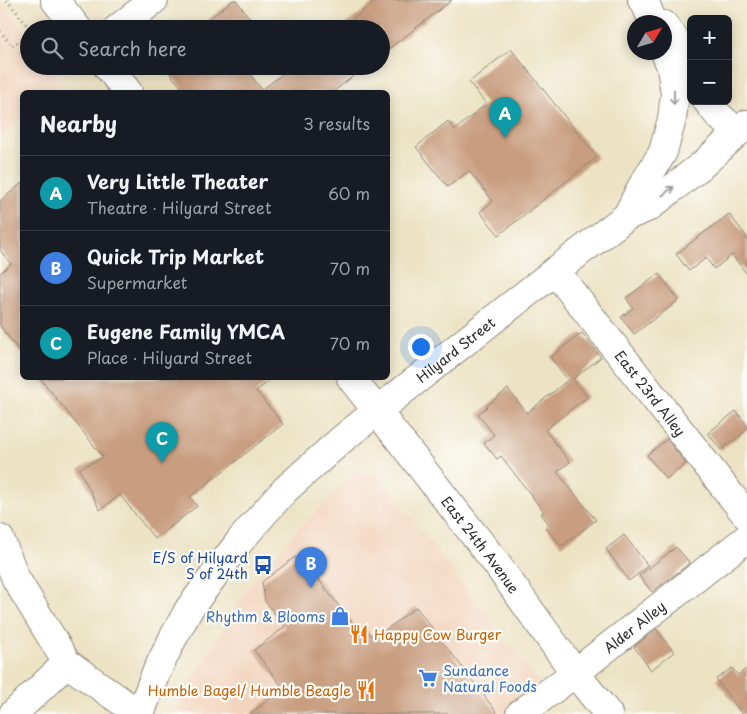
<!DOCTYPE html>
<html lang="en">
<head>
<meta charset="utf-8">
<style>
  body { margin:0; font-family:"Playpen Sans",sans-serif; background:#242831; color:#f1f3f6 }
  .controls { position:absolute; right:15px; top:15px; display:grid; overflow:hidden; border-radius:8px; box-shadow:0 2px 12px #0003 }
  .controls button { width:45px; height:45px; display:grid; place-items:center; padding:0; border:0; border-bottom:1px solid #363941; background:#171b24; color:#f1f3f6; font:25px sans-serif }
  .compass { position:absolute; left:627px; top:15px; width:45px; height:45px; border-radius:50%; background:#171b24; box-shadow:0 2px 12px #0003; rotate:52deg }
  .you { position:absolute; left:420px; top:346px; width:18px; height:18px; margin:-12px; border:4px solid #fff; border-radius:50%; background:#1a73e8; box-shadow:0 0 0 8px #1a73e833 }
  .badge { display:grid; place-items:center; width:32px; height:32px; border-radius:50%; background:#1f6fb2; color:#fff; font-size:16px; font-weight:700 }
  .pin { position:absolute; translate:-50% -41px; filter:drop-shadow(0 1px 2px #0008) }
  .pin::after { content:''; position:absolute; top:26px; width:18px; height:15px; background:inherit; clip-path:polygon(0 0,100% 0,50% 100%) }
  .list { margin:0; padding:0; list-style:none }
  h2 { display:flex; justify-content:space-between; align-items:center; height:65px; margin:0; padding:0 20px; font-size:21px }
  h2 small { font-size:16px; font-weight:400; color:#9ea1a6 }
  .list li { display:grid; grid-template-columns:32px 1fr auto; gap:15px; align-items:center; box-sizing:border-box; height:75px; padding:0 20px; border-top:1px solid #363941 }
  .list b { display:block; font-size:19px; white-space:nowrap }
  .list p { margin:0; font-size:16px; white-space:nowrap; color:#9ea1a6 }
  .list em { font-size:16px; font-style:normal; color:#9ea1a6 }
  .icon { flex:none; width:28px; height:28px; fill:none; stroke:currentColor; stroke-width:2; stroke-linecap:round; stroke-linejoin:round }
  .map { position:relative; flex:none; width:747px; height:714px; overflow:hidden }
  .search { position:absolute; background:#171b24; box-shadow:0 2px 12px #0003; left:20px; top:20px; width:370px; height:55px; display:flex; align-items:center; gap:12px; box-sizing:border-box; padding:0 18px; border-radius:28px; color:#9ea1a6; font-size:19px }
  .panel { position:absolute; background:#171b24; box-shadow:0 2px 12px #0003; left:20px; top:90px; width:370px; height:290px; border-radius:8px }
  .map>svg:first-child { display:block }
  .built { fill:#f3d4be }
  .building { fill:#c89d80 }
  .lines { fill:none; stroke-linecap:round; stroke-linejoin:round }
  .minor-casing { stroke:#8c8778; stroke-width:30 }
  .major-casing { stroke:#8c8778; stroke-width:30 }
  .path { stroke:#8c8778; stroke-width:3; stroke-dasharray:1 4; stroke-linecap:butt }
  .minor { stroke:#fff; stroke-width:28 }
  .major { stroke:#fff; stroke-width:28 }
  .oneway { stroke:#a0a0a0 }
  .labels { text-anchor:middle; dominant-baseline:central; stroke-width:4.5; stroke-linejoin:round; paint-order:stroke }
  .street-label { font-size:14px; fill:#2b2b2b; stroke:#fdfcf7 }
  .transit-label { font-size:14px; fill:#164399; stroke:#fdfcf7; text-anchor:end }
  .shop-label { font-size:14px; fill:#366cbe; stroke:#fdfcf7; text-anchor:end }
  .food-label { font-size:14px; fill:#c56008; stroke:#fdfcf7; text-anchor:start }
</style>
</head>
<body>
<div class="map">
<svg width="747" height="714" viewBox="0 0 747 714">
  <rect width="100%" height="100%" fill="#fdfcf7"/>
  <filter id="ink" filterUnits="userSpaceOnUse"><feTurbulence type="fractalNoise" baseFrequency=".02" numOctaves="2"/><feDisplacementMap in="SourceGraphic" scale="10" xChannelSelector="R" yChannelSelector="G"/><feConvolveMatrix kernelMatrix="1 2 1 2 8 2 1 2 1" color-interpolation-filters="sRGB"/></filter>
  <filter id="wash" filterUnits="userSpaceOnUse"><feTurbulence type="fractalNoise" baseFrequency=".0096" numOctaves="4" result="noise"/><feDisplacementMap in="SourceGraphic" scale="20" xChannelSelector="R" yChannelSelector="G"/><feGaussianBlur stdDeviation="1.12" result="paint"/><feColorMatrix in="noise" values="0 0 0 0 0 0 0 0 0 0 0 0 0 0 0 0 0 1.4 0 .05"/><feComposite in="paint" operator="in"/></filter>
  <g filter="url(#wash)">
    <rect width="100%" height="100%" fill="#ece3c4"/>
    <path class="built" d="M 0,1 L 29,38 L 29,66 L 51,66 L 65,85 L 55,92 L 22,92 L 22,118 L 0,136 Z
      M 355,472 L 377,474 L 543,688 L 508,714 L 175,714 L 192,679 L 252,582 L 302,525 Z"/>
    <g id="blocks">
      <path class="building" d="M 233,0 L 236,0 L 258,29 L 196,29 Z
        M 377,0 L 452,0 L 381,55 L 381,29 L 340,29 Z
        M 511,49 L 597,157 L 499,235 L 480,212 L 493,201 L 469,171 L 448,187 L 416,147 L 448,121 L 455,130 L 486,104 L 469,82 Z
        M 164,66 L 244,66 L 262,90 L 292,66 L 366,66 L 333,92 L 185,92 Z
        M 22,183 L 22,355 L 0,326 L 0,273 L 11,264 L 0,250 L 0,201 Z
        M 729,214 L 747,237 L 747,274 L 732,255 L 714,269 L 706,258 L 689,271 L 676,254 Z
        M 659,274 L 679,300 L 634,334 L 621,317 L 633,308 L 626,298 Z
        M 582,333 L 601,357 L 573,379 L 587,397 L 545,430 L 570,462 L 557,472 L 596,520 L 562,546 L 545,527 L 549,524 L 541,514 L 544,512 L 501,456 L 497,459 L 484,443 L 494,435 L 478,414 L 487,407 L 486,406 L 508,389 L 527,413 L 568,380 L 550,357 Z
        M 40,378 L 273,378 L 256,391 L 283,424 L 190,497 L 197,506 L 155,539 L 120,495 L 100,510 L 79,469 L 103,457 Z
        M 736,411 L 747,425 L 747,430 L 721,450 L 708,433 Z
        M 667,439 L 686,464 L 666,479 L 647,455 Z
        M 624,535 L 648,566 L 629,581 L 606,549 Z
        M 676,547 L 690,563 L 652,592 L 639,576 Z
        M 295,557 L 305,570 L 309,567 L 360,633 L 366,629 L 374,639 L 416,607 L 498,714 L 250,714 L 283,688 L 254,650 L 285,627 L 265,601 L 262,582 Z
        M 656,629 L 674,652 L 651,670 L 634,647 Z
        M 732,668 L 738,675 L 747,668 L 747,714 L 742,714 L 716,679 Z"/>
    </g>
  </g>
  <g filter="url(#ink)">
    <use href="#blocks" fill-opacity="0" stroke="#8c8778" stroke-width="1"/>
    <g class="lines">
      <g class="minor-casing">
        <g id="minor">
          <path d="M 55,0 L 78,29"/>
          <path d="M 117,29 L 154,0"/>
          <path d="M 107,66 L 128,92"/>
          <path id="s1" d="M 555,271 L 747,516"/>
          <path id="s2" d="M 351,378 L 493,559 L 575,673 L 608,714"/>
          <path d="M 0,539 L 16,579 L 67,663 L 139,714"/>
          <path d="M 13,714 L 67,663"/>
          <path id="s3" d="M 520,714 L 575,673 L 747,538"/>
        </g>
      </g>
      <g class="major-casing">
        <g id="major">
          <path d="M 642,0 L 646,5 L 653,22"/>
          <path d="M 664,25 C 676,38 684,53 691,69"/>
          <path d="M 707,101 L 719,116 L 737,132"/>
          <path d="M 627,216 L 641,188 L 663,152 L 672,119 L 675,94 L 671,67 L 664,50"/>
          <path id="s4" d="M 140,714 L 155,675 L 172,640 L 189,609 L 239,542 L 265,512 L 286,489 L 341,440 L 377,411 L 555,271 L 627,216 L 649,207 L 702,165 L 747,124"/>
        </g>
      </g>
      <path class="path" d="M 7,0 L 26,24 L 32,29
        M 0,31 L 12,46 L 29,35
        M 65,66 L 66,68"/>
      <use href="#minor" class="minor"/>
      <use href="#major" class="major"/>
    </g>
    <defs><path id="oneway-shaft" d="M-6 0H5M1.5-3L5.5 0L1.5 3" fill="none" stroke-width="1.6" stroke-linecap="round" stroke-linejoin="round" transform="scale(1.25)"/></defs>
    <g class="oneway">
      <use href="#oneway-shaft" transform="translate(674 97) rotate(91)"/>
      <use href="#oneway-shaft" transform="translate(668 191) rotate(-39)"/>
    </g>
  </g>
  <defs>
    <g id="bus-bare" transform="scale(1.5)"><path d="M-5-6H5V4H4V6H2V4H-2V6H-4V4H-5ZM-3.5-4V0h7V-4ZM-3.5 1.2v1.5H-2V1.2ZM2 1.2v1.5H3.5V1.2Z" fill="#1a4fb4" stroke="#fdfcf7" stroke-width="2.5" paint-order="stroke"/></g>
    <g id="shop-bare" transform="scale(1.5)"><path d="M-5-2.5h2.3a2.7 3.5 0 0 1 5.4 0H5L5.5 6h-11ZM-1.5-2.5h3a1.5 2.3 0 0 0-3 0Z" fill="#3f7fe0" stroke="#fdfcf7" stroke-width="2.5" paint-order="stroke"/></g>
    <g id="restaurant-bare" transform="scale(1.5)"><path d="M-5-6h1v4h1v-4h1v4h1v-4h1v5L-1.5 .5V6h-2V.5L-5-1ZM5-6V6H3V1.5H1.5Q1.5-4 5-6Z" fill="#e8710a" stroke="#fdfcf7" stroke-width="2.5" paint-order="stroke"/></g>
    <g id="supermarket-bare" transform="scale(1.5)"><path d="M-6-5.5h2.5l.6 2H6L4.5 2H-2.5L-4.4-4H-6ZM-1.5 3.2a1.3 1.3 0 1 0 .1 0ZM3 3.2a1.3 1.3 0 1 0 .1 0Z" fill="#3f7fe0" stroke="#fdfcf7" stroke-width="2.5" paint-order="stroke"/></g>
  </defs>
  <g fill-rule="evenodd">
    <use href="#bus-bare" x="263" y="565"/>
    <use href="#shop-bare" x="340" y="616"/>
    <use href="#restaurant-bare" x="359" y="634"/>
    <use href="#supermarket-bare" x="428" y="678"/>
    <use href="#restaurant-bare" x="366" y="690"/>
  </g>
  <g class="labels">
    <g class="street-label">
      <text stroke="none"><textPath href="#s4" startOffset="490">Hilyard Street</textPath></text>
      <text stroke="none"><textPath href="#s1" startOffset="155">East 23rd Alley</textPath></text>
      <text stroke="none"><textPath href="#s2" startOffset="211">East 24th Avenue</textPath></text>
      <text stroke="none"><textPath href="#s3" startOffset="144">Alder Alley</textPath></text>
    </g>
    <g class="transit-label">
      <text x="248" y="557">E/S of Hilyard<tspan x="248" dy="16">S of 24th</tspan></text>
    </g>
    <g class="shop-label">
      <text x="325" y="616">Rhythm &amp; Blooms</text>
      <text x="443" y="670" text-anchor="start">Sundance<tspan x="443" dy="16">Natural Foods</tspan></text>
    </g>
    <g class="food-label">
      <text x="374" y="634">Happy Cow Burger</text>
      <text x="351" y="690" text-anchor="end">Humble Bagel/ Humble Beagle</text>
    </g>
  </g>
</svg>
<div class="controls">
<button>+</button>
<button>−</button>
</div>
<svg class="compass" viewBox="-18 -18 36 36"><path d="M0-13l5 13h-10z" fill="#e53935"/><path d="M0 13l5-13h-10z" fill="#9ea1a6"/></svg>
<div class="you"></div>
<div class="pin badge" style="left:505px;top:138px;background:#0f9aa8">A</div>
<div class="pin badge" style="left:311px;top:588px;background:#3f7fe0">B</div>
<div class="pin badge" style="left:162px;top:463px;background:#0f9aa8">C</div>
<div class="search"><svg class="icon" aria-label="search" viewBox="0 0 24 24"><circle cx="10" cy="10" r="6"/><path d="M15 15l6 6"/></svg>Search here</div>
<section class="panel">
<h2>Nearby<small>3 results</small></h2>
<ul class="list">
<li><span class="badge" style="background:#0f9aa8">A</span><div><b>Very Little Theater</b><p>Theatre · Hilyard Street</p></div><em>60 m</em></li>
<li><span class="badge" style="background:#3f7fe0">B</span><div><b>Quick Trip Market</b><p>Supermarket</p></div><em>70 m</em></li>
<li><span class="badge" style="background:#0f9aa8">C</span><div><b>Eugene Family YMCA</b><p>Place · Hilyard Street</p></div><em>70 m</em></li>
</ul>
</section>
</div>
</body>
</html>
